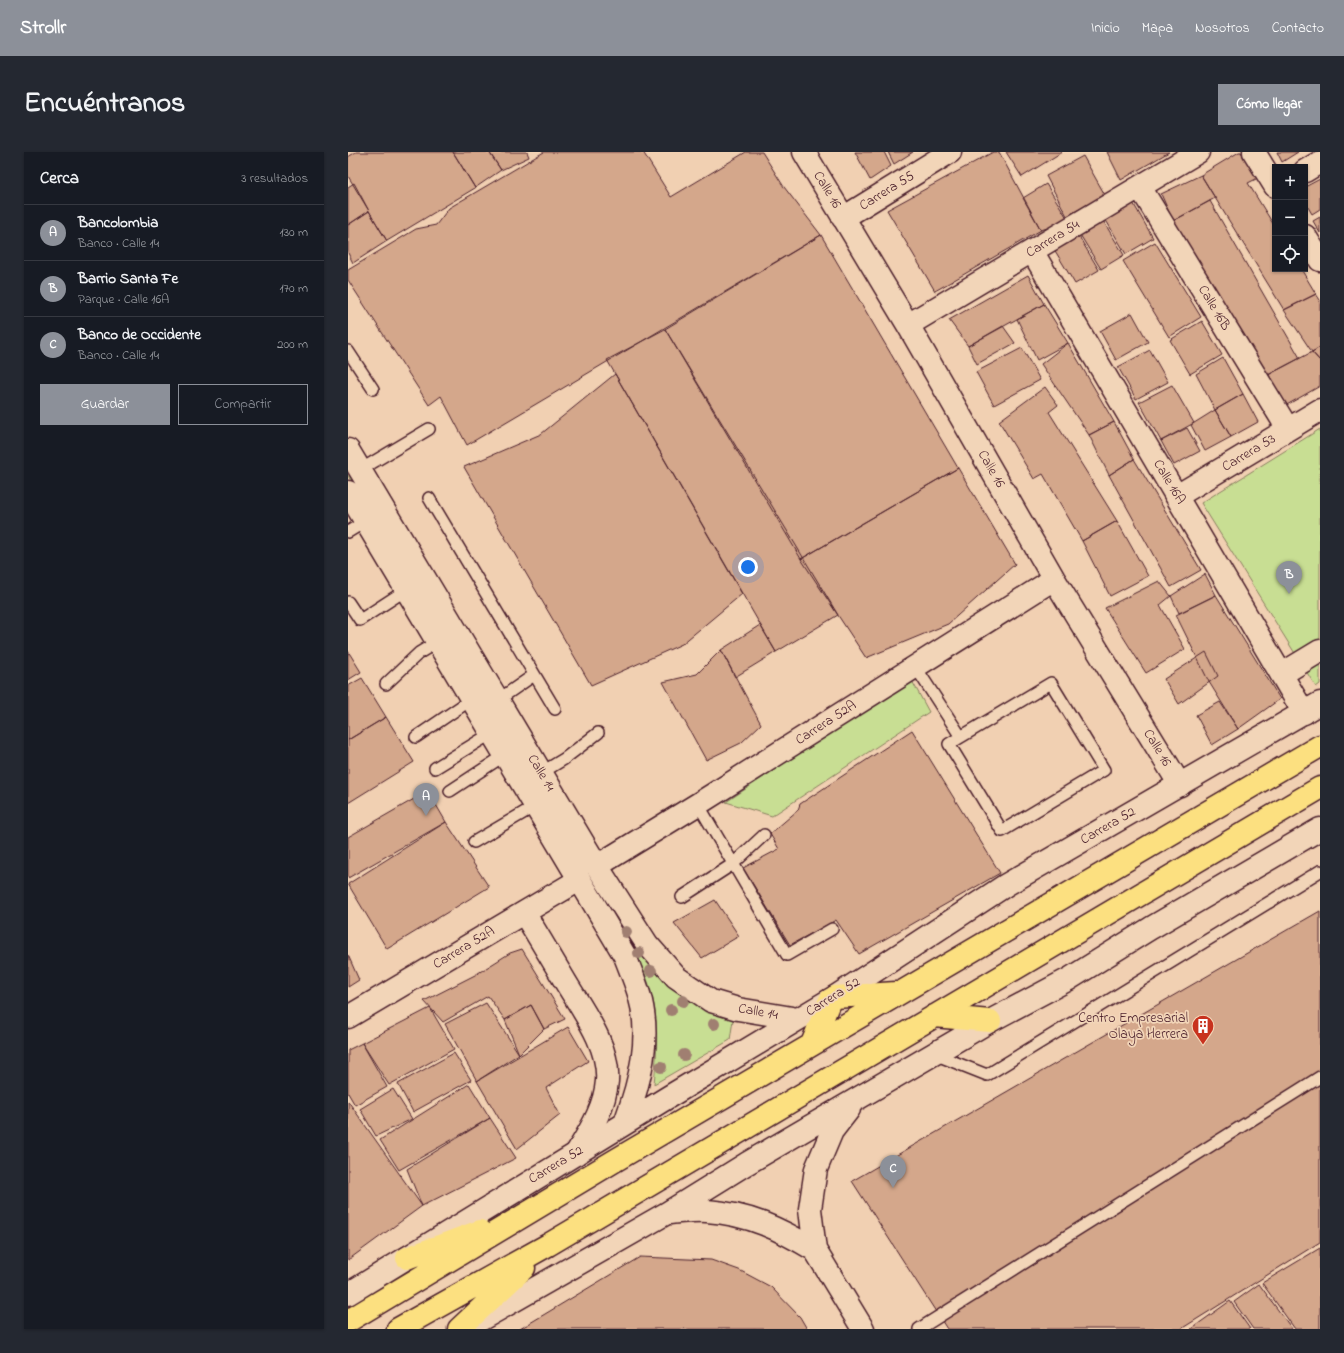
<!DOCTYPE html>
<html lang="es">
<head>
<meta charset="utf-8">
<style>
  body { margin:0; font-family:"Indie Flower",sans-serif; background:#242831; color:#f1f3f6 }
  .controls { position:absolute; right:12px; top:12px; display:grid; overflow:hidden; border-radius:0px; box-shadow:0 1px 3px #0004 }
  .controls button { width:36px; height:36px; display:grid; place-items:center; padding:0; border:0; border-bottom:1px solid #363941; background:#171b24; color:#f1f3f6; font:20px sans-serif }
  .you { position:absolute; left:400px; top:415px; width:14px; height:14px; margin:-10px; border:3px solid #fff; border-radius:50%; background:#1a73e8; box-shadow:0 0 0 6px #1a73e833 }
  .badge { display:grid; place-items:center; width:26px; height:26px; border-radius:50%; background:#8c9099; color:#fff; font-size:13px; font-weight:700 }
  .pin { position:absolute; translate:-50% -33px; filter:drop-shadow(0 1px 2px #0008) }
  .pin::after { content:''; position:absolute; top:21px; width:14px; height:12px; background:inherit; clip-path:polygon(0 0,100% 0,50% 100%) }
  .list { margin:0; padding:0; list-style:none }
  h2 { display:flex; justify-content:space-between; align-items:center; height:52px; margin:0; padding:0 16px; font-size:17px }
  h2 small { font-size:13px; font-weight:400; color:#9ea1a6 }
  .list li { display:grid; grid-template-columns:26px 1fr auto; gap:12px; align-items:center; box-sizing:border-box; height:56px; padding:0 16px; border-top:1px solid #363941 }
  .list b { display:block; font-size:15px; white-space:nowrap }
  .list p { margin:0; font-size:13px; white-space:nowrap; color:#9ea1a6 }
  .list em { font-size:13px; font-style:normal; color:#9ea1a6 }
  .actions { display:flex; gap:8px; padding:12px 16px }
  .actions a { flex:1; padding:9px 0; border:1px solid #8c9099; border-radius:0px; text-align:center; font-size:14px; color:#8c9099 }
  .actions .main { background:#8c9099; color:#fff }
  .icon { flex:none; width:22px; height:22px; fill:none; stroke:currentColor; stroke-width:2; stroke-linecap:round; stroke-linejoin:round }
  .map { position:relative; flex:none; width:972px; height:1177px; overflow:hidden; border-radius:0px }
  header { display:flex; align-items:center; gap:24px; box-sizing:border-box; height:56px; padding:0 20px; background:#8c9099; color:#fff }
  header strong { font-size:19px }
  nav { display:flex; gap:22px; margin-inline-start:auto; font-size:14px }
  .intro { display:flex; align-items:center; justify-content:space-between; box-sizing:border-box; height:96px; padding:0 24px }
  h1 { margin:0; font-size:28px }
  .button { padding:10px 18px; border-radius:0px; background:#8c9099; color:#fff; font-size:14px; font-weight:700 }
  main { display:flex; gap:24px; padding:0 24px }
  aside { flex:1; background:#171b24; border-radius:0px; box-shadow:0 1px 3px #0004 }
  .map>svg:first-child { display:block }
  .green { fill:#c8de93; stroke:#897e5f }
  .building { fill:#d4a78b; stroke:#4a1f2b }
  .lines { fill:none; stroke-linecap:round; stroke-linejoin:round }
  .service-casing { stroke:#4a1f2b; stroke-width:14 }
  .minor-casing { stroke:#4a1f2b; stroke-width:25 }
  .tertiary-casing { stroke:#4a1f2b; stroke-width:25 }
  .primary-casing { stroke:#4a1f2b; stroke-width:25 }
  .service { stroke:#f2d5b8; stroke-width:11 }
  .minor { stroke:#f2d5b8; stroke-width:22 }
  .tertiary { stroke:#f2d5b8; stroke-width:22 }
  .primary { stroke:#fce080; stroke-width:22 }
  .tree { fill:#a07f71 }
  .labels { text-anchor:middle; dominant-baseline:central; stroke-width:3.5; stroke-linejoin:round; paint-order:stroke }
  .street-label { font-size:14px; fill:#4a1f2b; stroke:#f2d5b8 }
  .poi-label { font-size:14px; fill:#4a1f2b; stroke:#f2d5b8; text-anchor:end }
</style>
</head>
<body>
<header>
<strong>Strollr</strong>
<nav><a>Inicio</a><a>Mapa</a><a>Nosotros</a><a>Contacto</a></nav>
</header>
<div class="intro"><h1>Encuéntranos</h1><a class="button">Cómo llegar</a></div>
<main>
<aside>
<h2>Cerca<small>3 resultados</small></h2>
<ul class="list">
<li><span class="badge">A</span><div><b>Bancolombia</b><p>Banco · Calle 14</p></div><em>130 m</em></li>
<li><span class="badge">B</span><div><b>Barrio Santa Fe</b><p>Parque · Calle 16A</p></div><em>170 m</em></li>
<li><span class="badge">C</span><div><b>Banco de Occidente</b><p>Banco · Calle 14</p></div><em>200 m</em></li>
</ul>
<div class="actions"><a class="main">Guardar</a><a>Compartir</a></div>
</aside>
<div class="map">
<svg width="972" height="1177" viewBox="0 0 972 1177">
  <rect width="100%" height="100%" fill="#f1d0b2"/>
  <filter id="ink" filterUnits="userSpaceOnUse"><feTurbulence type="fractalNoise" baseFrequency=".025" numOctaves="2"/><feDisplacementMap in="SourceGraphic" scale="8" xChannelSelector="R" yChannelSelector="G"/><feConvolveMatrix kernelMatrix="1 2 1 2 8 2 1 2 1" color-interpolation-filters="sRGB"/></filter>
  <g filter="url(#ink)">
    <path class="green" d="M 972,277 L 972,532 L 968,535 L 853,351 Z
      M 0,313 L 254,733 L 372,862 L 385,868 L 382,888 L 306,932 C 310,890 312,851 293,813 L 0,324 Z
      M 563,527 L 581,560 L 424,664 L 378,650 Z"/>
    <path class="building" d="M 8,0 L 105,0 L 127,36 L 39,89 L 0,24 L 0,5 Z
      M 105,0 L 141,0 L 153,18 L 127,36 Z
      M 141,0 L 179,0 L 181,5 L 153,18 Z
      M 196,0 L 295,0 L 323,45 L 398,0 L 414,0 L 436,35 L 473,83 L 119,293 L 93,244 L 81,253 L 0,128 L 0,118 L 68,77 L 88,73 L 101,56 Z
      M 507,0 L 536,0 L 543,14 L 522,28 Z
      M 540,0 L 565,0 L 546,12 Z
      M 645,0 L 651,0 L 693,78 L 587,139 L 539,58 Z
      M 658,0 L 714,0 L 674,25 Z
      M 759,0 L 821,0 L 773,28 Z
      M 891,0 L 893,0 L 910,26 L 900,31 L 927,75 L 927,117 L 953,117 L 968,142 L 936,158 L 853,23 Z
      M 929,0 L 950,0 L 934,10 Z
      M 735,4 L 757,43 L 719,64 L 698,24 Z
      M 853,23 L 867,46 L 825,69 L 813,42 Z
      M 972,27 L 972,57 L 964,62 L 957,50 L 957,35 Z
      M 6,31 L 21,59 L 0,73 L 0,35 Z
      M 698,32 L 721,69 L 693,78 L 675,46 Z
      M 784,49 L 805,86 L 778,102 L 756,65 Z
      M 862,49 L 952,206 L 920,223 L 825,69 Z
      M 21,59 L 39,89 L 5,111 L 0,101 L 0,73 Z
      M 972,65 L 972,81 L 965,69 Z
      M 754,67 L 776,103 L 753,117 L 731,81 Z
      M 473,83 L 610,316 L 453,407 L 317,177 Z
      M 730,83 L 751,118 L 727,132 L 706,97 Z
      M 807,90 L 853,165 L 821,185 L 775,109 Z
      M 680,123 L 696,152 L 620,194 L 601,168 Z
      M 968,142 L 972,148 L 972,195 L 964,200 L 936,158 Z
      M 696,152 L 720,191 L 689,208 L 669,167 Z
      M 784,161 L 800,190 L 768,208 L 752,179 Z
      M 854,169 L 874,203 L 842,222 L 822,188 Z
      M 655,174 L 667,191 L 629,212 L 620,194 Z
      M 317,177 L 490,463 L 428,500 L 259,208 Z
      M 720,191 L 766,270 L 741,283 L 693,212 Z
      M 972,195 L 972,209 L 964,200 Z
      M 674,196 L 692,228 L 646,253 L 628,220 Z
      M 802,198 L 820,230 L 788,247 L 770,215 Z
      M 964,200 L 972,209 L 972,234 L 937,254 L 920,223 Z
      M 875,206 L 895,242 L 867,258 L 848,222 Z
      M 267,222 L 394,442 L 334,492 L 243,533 L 116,315 L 193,282 Z
      M 824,233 L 846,271 L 813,289 L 791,250 Z
      M 697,235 L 710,253 L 701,260 L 769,369 L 734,389 L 695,322 L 686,327 L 651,269 Z
      M 895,242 L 910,270 L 883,285 L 867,258 Z
      M 867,258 L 883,285 L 857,299 L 843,273 Z
      M 766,270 L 786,307 L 761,323 L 741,283 Z
      M 839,276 L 852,299 L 826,313 L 813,289 Z
      M 786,307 L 853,418 L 823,435 L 761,323 Z
      M 610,316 L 667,412 L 600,472 L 518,506 L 453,407 Z
      M 769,369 L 800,424 L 762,444 L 734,389 Z
      M 857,422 L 868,443 L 831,461 L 823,444 Z
      M 811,429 L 823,444 L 812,453 L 837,497 L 798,521 L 757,456 Z
      M 868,443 L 932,547 L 890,577 L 861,530 L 828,463 Z
      M 412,473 L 428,500 L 387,525 L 373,498 Z
      M 373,498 L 413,572 L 393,591 L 358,608 L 315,530 L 349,522 Z
      M 0,499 L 13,520 L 0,528 Z
      M 858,500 L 870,524 L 831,552 L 816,527 Z
      M 14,526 L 38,565 L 0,588 L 0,534 Z
      M 872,550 L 890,577 L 864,593 L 848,563 Z
      M 38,565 L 66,610 L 0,651 L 0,588 Z
      M 564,578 L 652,721 L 511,802 L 488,768 L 442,793 L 395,716 L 431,697 L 422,682 L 450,658 L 452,652 Z
      M 80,639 L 98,670 L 0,726 L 0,685 Z
      M 98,670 L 141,735 L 39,797 L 0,732 Z
      M 367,748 L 391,784 L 354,806 L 326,771 Z
      M 972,759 L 972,1090 L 833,1177 L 599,1177 L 504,1029 Z
      M 174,797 L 217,867 L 196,877 L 183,853 L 157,868 L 140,844 L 95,870 L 76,849 L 127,823 L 162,801 Z
      M 0,803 L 11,828 L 0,835 Z
      M 138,851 L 171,902 L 129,929 L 97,872 Z
      M 183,853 L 196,877 L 171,902 L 157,868 Z
      M 82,856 L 106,897 L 41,933 L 14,891 Z
      M 220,875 L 240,909 L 198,936 L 212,963 L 169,997 L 129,929 Z
      M 14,891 L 39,935 L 7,953 L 0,941 L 0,898 Z
      M 106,901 L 123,928 L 65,960 L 50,932 Z
      M 121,932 L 142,966 L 51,1018 L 32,988 Z
      M 45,937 L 64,967 L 28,984 L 12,957 Z
      M 0,949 L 74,1054 L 0,1108 Z
      M 142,966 L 168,1006 L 74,1054 L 59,1017 Z
      M 972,1096 L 972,1177 L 947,1177 L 914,1131 Z
      M 292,1105 L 363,1108 L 391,1118 L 423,1135 L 452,1165 L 459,1177 L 172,1177 Z
      M 911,1132 L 944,1177 L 905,1177 L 886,1150 Z
      M 882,1149 L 902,1177 L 843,1177 Z"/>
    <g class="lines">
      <g class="service-casing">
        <path id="service" d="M 0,199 L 25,237
          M 12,318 L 81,277
          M 81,346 L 207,557
          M 0,380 L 18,369
          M 0,450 L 12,468 L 58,438
          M 567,514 L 613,585
          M 703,531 L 756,618 L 654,679 L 601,592 Z
          M 38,532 L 71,501 L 89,490
          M 150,548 L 186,523
          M 68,585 L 124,547
          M 87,616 L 144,581
          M 193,621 L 216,607 L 250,581
          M 102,639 L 157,603
          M 350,652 L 439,803 L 484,777
          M 126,690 L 187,654
          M 334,745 L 385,712 L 416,683
          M 586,902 L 639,923 L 972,719
          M 571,1177 L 972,925"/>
      </g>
      <g class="minor-casing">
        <path id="minor" d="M 456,0 L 560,173 L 706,427 L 832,633
          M 906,0 L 927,34
          M 957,19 L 972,10
          M 792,35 L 940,277
          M 495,66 L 602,0
          M 957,84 L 972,108
          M 684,99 L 956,561
          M 560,173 L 850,0
          M 829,344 L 972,258
          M 934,522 L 972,499
          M 249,714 L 350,652 L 706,427
          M 176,761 C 190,783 203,806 217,829 C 234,858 262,894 259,929 C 257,956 241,980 228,1002
          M 0,865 L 231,728"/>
      </g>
      <g class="tertiary-casing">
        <path id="tertiary" d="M 0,298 L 249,714 L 299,792 L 328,825 L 363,849 L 390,857 L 450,867
          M 0,340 L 277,804 C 282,817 287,829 291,842 C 304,885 292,930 277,971
          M 501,957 L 484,979 L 468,1017 L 462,1057 L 467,1098 L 515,1177
          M 322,1061 C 334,1060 347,1058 359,1059 C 401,1062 432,1077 467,1098
          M 0,1142 L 322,944 L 487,845 L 658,733 L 972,551
          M 118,1176 L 319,1061 L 398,1012 L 642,869 L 721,827 L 803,776 L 972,677"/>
      </g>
      <g class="primary-casing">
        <path id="primary" d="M 487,845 L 548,841
          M 586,864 L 642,869
          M 464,892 L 482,848
          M 59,1106 L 132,1079
          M 0,1169 L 268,1008 L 972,594
          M 50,1177 L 200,1093 L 972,636
          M 111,1177 L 176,1116"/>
      </g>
      <use href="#service" class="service"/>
      <use href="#minor" class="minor"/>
      <use href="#tertiary" class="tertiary"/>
      <use href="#primary" class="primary"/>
    </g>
    <g class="tree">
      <circle cx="278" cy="780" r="6"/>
      <circle cx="291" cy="801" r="6"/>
      <circle cx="303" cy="819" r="6"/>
      <circle cx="335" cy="849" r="6"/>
      <circle cx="323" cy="858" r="6"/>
      <circle cx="366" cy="872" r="6"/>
      <circle cx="336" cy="903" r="6"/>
      <circle cx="313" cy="915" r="6"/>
    </g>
  </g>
  <defs>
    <g id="building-pin" transform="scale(1.15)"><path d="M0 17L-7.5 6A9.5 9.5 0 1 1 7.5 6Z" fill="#c8321e" stroke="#f2d5b8"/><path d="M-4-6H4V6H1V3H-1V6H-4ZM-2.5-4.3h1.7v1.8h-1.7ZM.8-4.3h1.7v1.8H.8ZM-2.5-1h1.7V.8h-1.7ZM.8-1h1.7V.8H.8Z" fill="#fff"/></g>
  </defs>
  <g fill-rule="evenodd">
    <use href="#building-pin" x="855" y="874"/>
  </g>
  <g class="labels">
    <g class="street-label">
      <text transform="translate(479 38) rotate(59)">Calle 16</text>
      <text transform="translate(539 39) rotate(-32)">Carrera 55</text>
      <text transform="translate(705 87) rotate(-31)">Carrera 54</text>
      <text transform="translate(866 156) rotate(59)">Calle 16B</text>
      <text transform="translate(901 301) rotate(-31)">Carrera 53</text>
      <text transform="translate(643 317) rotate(60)">Calle 16</text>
      <text transform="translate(821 330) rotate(59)">Calle 16A</text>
      <text transform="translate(478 571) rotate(-33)">Carrera 52A</text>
      <text transform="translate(809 596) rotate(59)">Calle 16</text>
      <text transform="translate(193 621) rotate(59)">Calle 14</text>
      <text transform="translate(760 674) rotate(-30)">Carrera 52</text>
      <text transform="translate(116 796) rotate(-31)">Carrera 52A</text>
      <text transform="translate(485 845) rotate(-32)">Carrera 52</text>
      <text transform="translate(410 860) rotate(10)">Calle 14</text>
      <text transform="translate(208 1013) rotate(-31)">Carrera 52</text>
    </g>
    <g class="poi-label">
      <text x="840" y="866">Centro Empresarial<tspan x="840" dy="16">Olaya Herrera</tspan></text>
    </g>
  </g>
</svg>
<div class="controls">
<button>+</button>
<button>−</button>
<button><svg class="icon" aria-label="locate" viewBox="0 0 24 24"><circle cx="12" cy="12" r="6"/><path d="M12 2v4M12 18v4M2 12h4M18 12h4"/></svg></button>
</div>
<div class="you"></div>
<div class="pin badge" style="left:78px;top:664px">A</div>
<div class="pin badge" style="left:941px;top:442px">B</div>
<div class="pin badge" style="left:545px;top:1036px">C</div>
</div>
</main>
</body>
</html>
